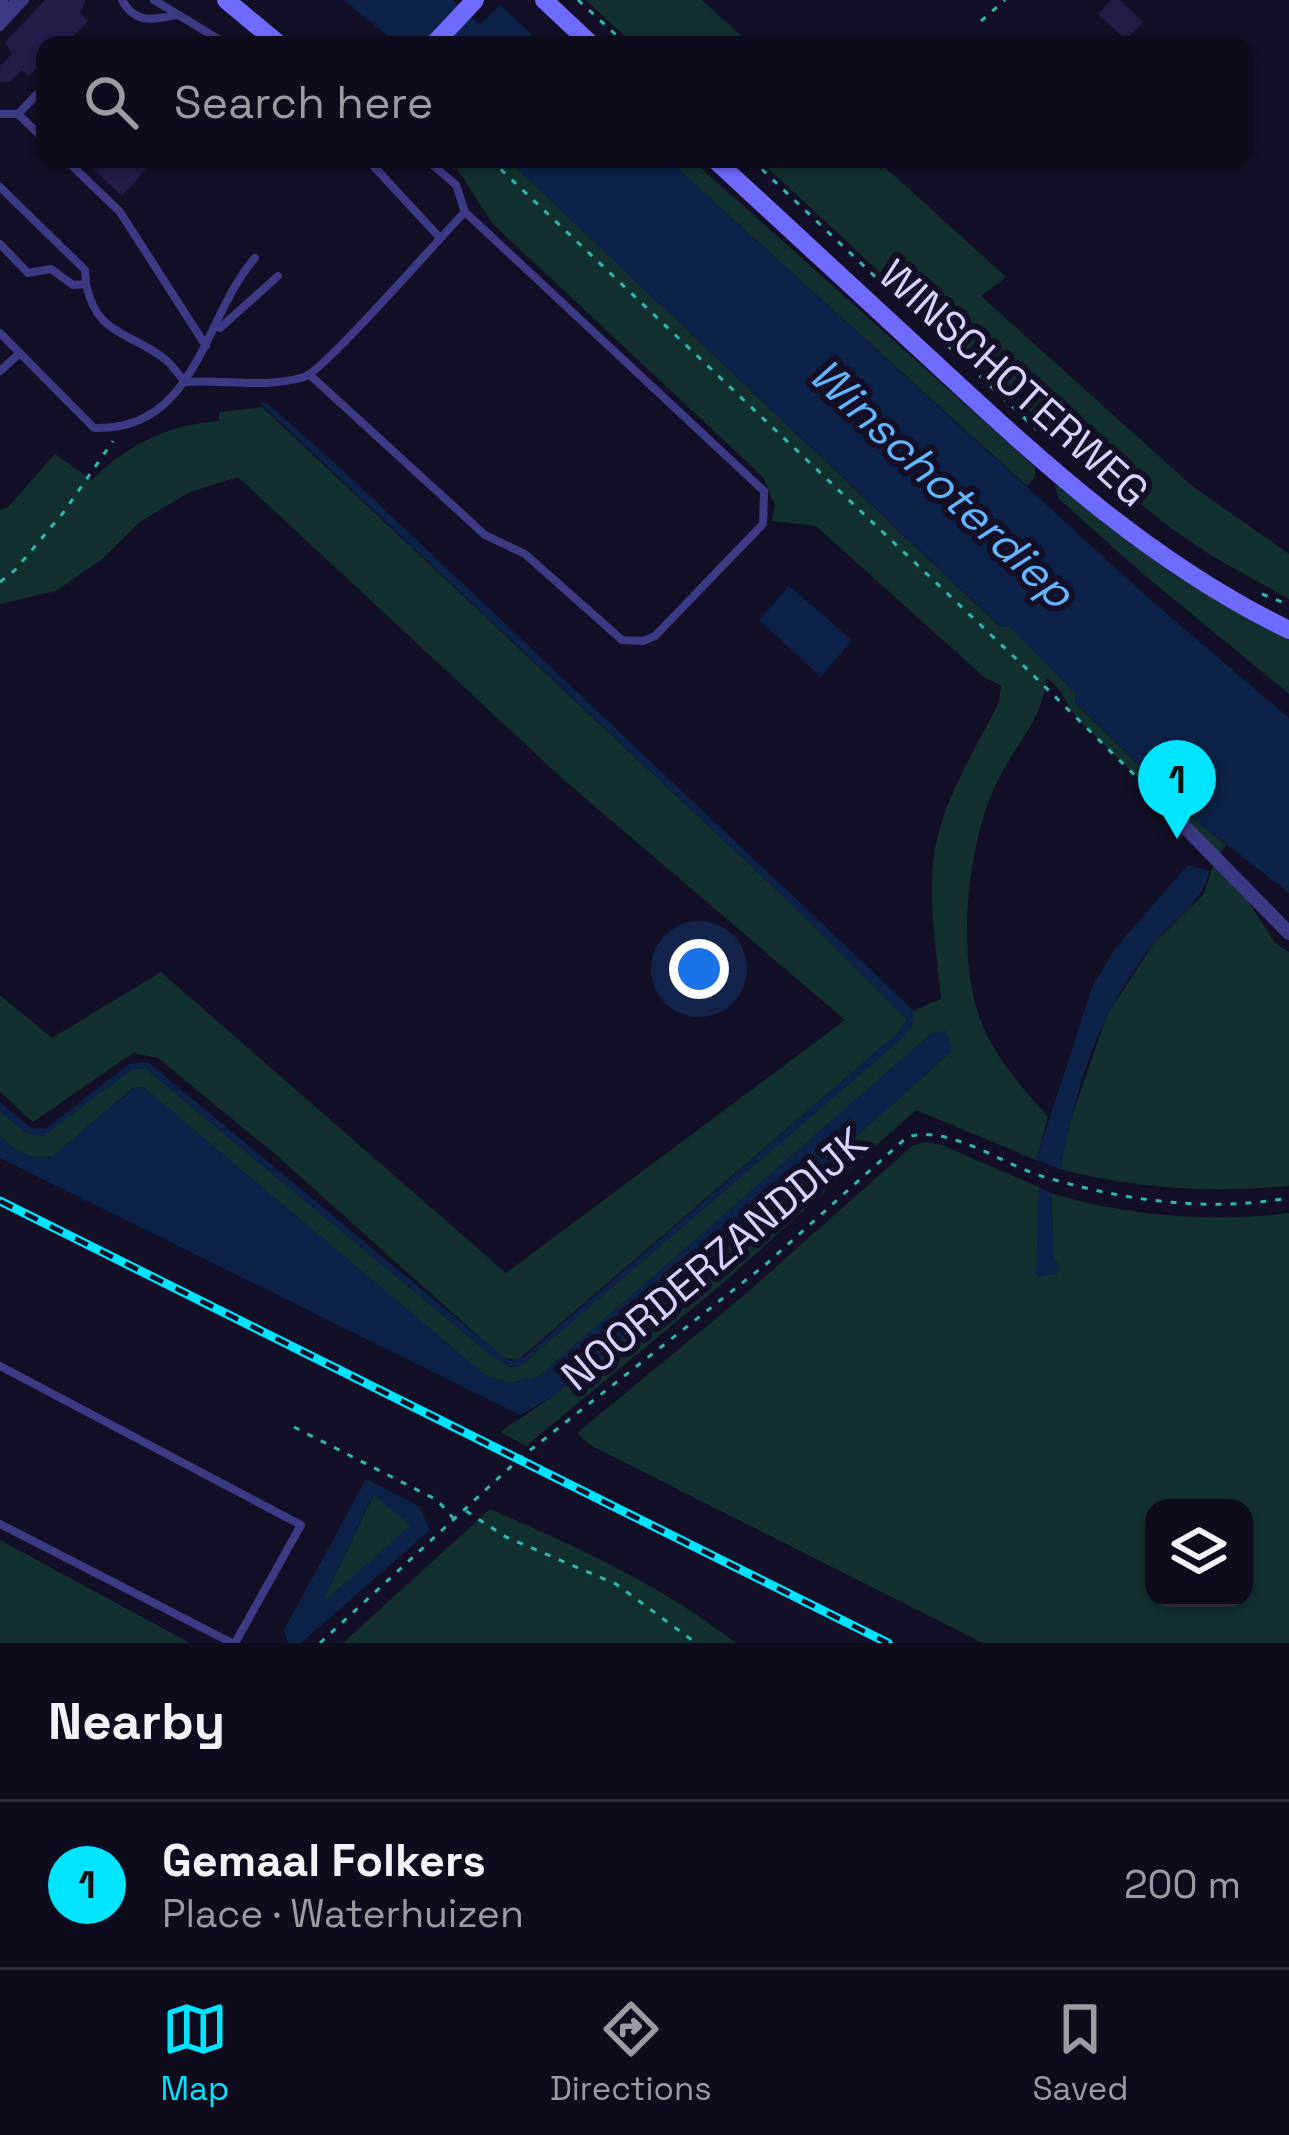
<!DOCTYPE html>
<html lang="en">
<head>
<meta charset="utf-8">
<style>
  body { margin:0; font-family:"Space Grotesk",sans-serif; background:#171425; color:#f1f3f6 }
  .controls { position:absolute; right:36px; bottom:36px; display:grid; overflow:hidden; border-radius:24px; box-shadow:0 3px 9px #0004 }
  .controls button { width:108px; height:108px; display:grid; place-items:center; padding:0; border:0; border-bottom:3px solid #2e2b3b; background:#0e0b1c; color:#f1f3f6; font:60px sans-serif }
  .you { position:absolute; left:699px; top:969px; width:42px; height:42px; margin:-30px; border:9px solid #fff; border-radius:50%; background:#1a73e8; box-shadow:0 0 0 18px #1a73e833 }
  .badge { display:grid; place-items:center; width:78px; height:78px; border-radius:50%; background:#00e5ff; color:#111; font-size:39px; font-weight:700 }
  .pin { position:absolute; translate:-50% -99px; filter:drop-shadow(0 3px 6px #0008) }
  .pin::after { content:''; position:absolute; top:63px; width:42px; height:36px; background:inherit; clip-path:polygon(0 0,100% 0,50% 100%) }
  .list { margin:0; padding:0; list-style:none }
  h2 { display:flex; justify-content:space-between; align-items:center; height:156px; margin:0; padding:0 48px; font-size:51px }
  h2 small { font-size:39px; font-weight:400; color:#9b9ba3 }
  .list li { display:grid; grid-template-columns:78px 1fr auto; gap:36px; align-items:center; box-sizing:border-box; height:168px; padding:0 48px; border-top:3px solid #2e2b3b }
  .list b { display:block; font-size:45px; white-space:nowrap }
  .list p { margin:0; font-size:39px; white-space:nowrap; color:#9b9ba3 }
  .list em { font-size:39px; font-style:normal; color:#9b9ba3 }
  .icon { flex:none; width:66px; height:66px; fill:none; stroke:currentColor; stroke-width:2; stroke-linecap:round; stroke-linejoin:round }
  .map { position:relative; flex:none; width:1289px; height:1643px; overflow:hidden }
  .search { position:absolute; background:#0e0b1c; box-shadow:0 3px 9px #0004; left:36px; right:36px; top:36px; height:132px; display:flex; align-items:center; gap:30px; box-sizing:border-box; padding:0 42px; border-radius:24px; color:#9b9ba3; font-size:45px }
  .sheet { height:324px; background:#0e0b1c }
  nav { display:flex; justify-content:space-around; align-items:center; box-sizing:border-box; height:168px; border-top:3px solid #2e2b3b; background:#0e0b1c; font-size:33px; color:#9b9ba3 }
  nav a { display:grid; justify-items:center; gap:6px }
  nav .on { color:#00e5ff }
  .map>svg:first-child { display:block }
  .green { fill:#12302f; fill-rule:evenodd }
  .water { fill:#0c2248; fill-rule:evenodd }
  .building { fill:#241b47 }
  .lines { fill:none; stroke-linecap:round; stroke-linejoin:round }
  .path { stroke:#2fb8b0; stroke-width:3; stroke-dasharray:6 9; stroke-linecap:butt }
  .service { stroke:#3d3a85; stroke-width:8 }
  .minor { stroke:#3d3a85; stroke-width:14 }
  .secondary { stroke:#6f6bff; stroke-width:18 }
  .rail-casing { stroke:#00e5ff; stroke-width:9 }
  .rail { stroke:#130f26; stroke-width:4.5; stroke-dasharray:14; stroke-linecap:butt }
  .labels { text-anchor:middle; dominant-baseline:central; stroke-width:12; stroke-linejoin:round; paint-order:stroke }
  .street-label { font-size:42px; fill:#d9d4ff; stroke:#130f26 }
  .water-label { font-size:45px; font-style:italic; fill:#62b6ff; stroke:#130f26 }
</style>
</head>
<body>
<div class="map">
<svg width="1289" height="1643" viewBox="0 0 1289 1643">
  <rect width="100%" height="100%" fill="#130f26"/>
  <path class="green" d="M 586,0 L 702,0 L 751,45 L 634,45 Z
    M 449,159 L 507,159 L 999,626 L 1011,627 L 1075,693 L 1076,704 L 1192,817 L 1226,845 L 1220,853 C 1173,810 1126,767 1081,722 C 1067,708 1063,688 1046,678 C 1044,717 1017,743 1000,776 C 967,838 956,953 980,1019 C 994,1057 1022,1087 1048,1117 L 1036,1160 L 916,1110 L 722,1284 L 526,1446 L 500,1432 L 552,1397 L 760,1222 L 951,1052 L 946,1032 L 932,1033 L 538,1377 L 509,1383 L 485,1375 L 143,1087 L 133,1088 L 53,1156 C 28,1160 18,1152 0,1136 L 0,1111 L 25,1132 L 42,1136 L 131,1070 L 145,1068 L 492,1356 L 510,1367 L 519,1367 L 899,1041 L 912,1027 L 912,1011 L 941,999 C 937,948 925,890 937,839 C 949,789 977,747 999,702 L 1001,686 L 984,677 L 816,526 L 772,521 L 775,506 L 763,477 L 495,226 C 477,204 468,180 449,159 Z
    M 667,159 L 691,159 L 1035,467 L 1035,477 L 1027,486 Z
    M 758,159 L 876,159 L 1006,277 L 981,296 L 1191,485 L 1289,554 L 1289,599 L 1212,556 L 1172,529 L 1054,434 Z
    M 262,407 L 802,914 L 907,1019 L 898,1033 L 518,1360 L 503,1357 L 484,1341 L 275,1154 L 158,1058 L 133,1053 L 33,1122 L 0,1092 L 0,995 L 52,1038 L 161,972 L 506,1273 L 845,1020 L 565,781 L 238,477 L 190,492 L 141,521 L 101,560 L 56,591 L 0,604 L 0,510 L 8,507 L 55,454 L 92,480 C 128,444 168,425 219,421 L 219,412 Z
    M 1055,484 L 1172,574 L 1289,638 L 1289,694 L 1142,573 L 1058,498 Z
    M 1214,863 L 1247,899 L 1275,943 L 1289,952 L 1289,1186 C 1210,1193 1136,1189 1060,1169 L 1070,1122 L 1107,1015 L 1154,943 L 1204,894 Z
    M 925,1142 L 942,1145 L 1039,1187 L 1038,1277 L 1059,1272 L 1054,1257 L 1051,1193 C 1125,1216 1212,1223 1289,1213 L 1289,1643 L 983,1643 L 590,1445 L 577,1433 L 742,1297 L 912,1146 ZM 1154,1508 L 1244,1508 L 1244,1598 L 1154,1598 Z
    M 374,1494 L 412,1525 L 323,1603 L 327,1592 Z
    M 490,1509 C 579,1548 658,1583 736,1643 L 343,1643 Z
    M 0,1540 L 190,1643 L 0,1643 Z"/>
  <path class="water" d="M 344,0 L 453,0 L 480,25 L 500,5 L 543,45 L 398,45 Z
    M 507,159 L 667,159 L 1152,601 L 1289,718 L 1289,893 L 1192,817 L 1076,703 L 1075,693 L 1011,627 L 1000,626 Z
    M 259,402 L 267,403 L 347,474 L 907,1004 C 920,1019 911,1028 899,1041 L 519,1367 L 507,1366 L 492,1356 L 145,1068 L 131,1070 L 42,1137 L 25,1132 L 0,1111 L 0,1102 L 30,1127 L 45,1129 L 129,1064 L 148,1062 L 503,1357 L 512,1361 L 524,1357 L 898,1033 L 907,1019 L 802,914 Z
    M 789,586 L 852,640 L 821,677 L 759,620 Z
    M 1188,865 L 1209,871 C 1202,905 1175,918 1153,944 C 1141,958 1131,975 1121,991 C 1088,1043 1073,1109 1060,1169 L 1036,1160 L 1092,987 L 1116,947 Z
    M 946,1031 L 952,1051 L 760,1222 L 552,1397 L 520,1415 L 0,1158 L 0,1136 C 18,1152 28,1160 53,1156 L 134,1088 L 143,1087 L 485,1375 L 509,1383 L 538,1377 L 932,1033 Z
    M 1039,1187 L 1051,1193 L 1054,1257 L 1060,1267 L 1057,1274 L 1038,1277 L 1036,1273 Z
    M 366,1479 L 419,1506 L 430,1530 L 301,1643 L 288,1643 L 284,1630 ZM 373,1495 L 411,1525 L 325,1601 L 327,1592 Z"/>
  <path class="building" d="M 45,0 L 86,0 L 80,13 L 88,21 L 65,45 L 45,45 L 45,78 L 35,70 L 28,77 L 22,70 L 10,82 L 0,82 L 0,66 L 12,54 L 5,42 Z
    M 1111,0 L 1120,0 L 1143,22 L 1126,40 L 1098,14 Z
    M 83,159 L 156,159 L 122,196 Z"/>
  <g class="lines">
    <path class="path" d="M 578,0 L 627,45
      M 981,21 L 1005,0
      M 490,159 L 1029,671 L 1172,812
      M 751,159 L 1037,430
      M 0,582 L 15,570 L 63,513 L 113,441
      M 1262,594 L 1289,605
      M 294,1427 L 437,1500 L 454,1519
      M 466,1511 L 506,1537 L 616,1584 L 696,1643
      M 320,1643 L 519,1459 L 765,1265 L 907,1137 C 951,1124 1003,1166 1048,1178 C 1128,1201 1206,1212 1289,1198"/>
    <path class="service" d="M 122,0 C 135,24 153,20 177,15
      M 154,0 L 228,45
      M 0,6 L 4,0
      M 0,16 L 15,0
      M 0,27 L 25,0
      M 0,114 L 18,114 L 45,86
      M 18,114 L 45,140
      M 65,159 L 120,212 L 206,346
      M 367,159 L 440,238
      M 0,187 L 85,270 L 86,284 L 73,285 L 51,269 L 28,273 L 0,244
      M 86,284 C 97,337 130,331 166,360 C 173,366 179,375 185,382 C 224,379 265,389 304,377 C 324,371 440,237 465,212 L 456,185 L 426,159
      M 220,328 L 278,276
      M 0,333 L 94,428 C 197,432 204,315 255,258
      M 0,371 L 20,353
      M 311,376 L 485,535 L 525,554 L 622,640 L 643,641 L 655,636 L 763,524 L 764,491 L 465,212
      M 0,1366 L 301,1525 L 235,1643
      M 0,1524 L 232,1643"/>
    <path class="minor" d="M 1181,823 L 1289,933"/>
    <path class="secondary" d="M 226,0 L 280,45
      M 544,0 L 592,45
      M 433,45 L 475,0
      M 714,159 C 788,228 863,296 937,365 C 1047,467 1153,564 1289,630"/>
    <g class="rail-casing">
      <path id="rail" d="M 0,1201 L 888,1643"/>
    </g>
    <use href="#rail" class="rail"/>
  </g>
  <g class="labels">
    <g class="street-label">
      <text transform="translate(1014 383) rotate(42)">WINSCHOTERWEG</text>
      <text transform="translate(714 1259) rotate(-40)">NOORDERZANDDIJK</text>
    </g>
    <g class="water-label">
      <text transform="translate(942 483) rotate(43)">Winschoterdiep</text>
    </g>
  </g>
</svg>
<div class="controls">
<button><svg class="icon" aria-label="layers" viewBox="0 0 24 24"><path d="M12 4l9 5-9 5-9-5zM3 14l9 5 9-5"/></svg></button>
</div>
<div class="you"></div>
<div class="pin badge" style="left:1177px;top:839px">1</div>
<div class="search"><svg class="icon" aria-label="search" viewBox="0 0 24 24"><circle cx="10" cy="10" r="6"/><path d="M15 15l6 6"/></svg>Search here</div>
</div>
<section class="sheet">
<h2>Nearby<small></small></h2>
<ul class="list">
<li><span class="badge">1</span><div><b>Gemaal Folkers</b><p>Place · Waterhuizen</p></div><em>200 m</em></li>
</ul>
</section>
<nav>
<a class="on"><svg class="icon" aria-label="map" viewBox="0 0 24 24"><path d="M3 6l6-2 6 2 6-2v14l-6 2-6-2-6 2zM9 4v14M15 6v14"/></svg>Map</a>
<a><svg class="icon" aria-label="directions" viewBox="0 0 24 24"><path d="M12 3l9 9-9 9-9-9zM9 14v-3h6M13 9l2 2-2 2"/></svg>Directions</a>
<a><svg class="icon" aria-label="saved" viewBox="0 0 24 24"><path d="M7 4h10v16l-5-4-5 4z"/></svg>Saved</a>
</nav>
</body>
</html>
